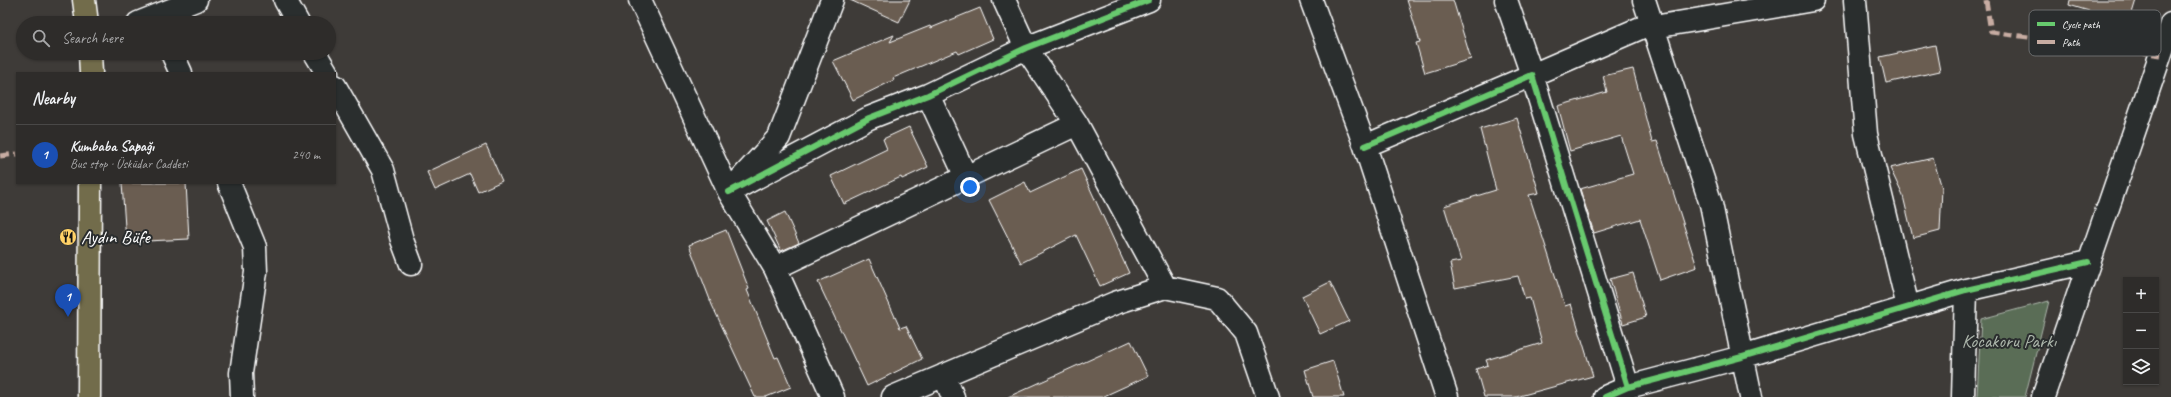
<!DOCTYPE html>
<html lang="en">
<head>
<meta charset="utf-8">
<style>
  body { margin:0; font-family:Caveat,sans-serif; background:#363432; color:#f1f3f6 }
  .controls { position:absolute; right:12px; bottom:12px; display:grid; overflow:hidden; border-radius:0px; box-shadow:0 1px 3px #0004 }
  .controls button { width:36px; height:36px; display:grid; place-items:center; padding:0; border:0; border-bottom:1px solid #494847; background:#2e2c2a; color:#f1f3f6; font:20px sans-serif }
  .you { position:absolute; left:970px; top:187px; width:14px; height:14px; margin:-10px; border:3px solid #fff; border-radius:50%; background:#1a73e8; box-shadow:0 0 0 6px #1a73e833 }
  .badge { display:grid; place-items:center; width:26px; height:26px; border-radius:50%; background:#ffd166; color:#fff; font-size:13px; font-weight:700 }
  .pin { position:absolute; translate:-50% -33px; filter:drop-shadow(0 1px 2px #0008) }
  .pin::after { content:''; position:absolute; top:21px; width:14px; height:12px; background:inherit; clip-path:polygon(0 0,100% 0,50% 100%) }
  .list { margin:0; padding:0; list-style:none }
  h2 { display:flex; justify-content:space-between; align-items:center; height:52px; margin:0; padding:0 16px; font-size:17px }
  h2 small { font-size:13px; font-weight:400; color:#a7a7a8 }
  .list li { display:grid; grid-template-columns:26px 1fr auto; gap:12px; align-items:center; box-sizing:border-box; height:60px; padding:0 16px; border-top:1px solid #494847 }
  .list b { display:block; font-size:15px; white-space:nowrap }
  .list p { margin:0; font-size:13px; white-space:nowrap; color:#a7a7a8 }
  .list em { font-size:13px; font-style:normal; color:#a7a7a8 }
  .icon { flex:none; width:22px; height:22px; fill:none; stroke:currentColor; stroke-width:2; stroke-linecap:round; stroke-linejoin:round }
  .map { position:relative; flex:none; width:2171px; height:397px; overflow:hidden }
  .search { position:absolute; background:#2e2c2a; box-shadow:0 1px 3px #0004; left:16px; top:16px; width:320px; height:44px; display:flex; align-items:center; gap:10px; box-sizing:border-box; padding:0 14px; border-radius:22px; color:#a7a7a8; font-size:15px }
  .panel { position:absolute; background:#2e2c2a; box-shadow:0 1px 3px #0004; left:16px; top:72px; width:320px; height:112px; border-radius:0px }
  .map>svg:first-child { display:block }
  .green { fill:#5a6d57; stroke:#acb6ab }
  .building { fill:#6b5d51; stroke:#fff }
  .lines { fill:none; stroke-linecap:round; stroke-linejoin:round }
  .minor-casing { stroke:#fff; stroke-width:25 }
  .major-casing { stroke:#fff; stroke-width:25 }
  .minor { stroke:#2a2d2e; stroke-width:22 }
  .major { stroke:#726c4b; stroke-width:22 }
  .quiet { stroke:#c7aca2; stroke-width:5; stroke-dasharray:10 5; stroke-linecap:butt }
  .cycleway-casing { stroke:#2a2d2e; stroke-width:8 }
  .cycleway { stroke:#67ca6e; stroke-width:6 }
  .labels { text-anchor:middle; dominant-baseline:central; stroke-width:4; stroke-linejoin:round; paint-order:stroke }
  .poi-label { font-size:19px; fill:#fff; stroke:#2a2d2e; text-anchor:start }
  .park-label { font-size:19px; fill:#acb6ab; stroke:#2a2d2e }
  .key { fill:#2a2d2e; stroke:#6a6c6d; stroke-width:1 }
  .key-label { font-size:11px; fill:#fff }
</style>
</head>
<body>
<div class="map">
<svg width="2171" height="397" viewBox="0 0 2171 397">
  <rect width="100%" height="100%" fill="#3e3b38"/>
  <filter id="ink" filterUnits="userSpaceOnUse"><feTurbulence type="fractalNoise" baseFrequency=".025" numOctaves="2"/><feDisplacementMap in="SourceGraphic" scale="8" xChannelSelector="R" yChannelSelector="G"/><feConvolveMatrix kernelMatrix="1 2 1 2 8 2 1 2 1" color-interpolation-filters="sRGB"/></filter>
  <g filter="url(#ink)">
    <path class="green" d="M 2049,301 L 2025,397 L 1977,397 L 1981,319 Z"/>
    <path class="building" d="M 850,0 L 910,0 L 899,22 Z
      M 1407,0 L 1453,0 L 1471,59 L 1425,73 L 1416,43 L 1420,42 Z
      M 2070,0 L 2136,0 L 2129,23 L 2069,5 Z
      M 980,8 L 993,39 L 959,54 L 957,51 L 893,78 L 894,80 L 853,100 L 833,61 L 894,35 L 890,42 L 930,26 L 931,28 Z
      M 1935,45 L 1940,71 L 1886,83 L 1880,57 Z
      M 1633,69 L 1652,142 L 1657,141 L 1697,267 L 1660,280 L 1640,219 L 1594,233 L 1580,189 L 1633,174 L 1621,136 L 1570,151 L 1558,106 L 1607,92 L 1603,76 Z
      M 1517,118 L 1539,193 L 1529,195 L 1565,306 L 1571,304 L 1593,376 L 1516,397 L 1484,397 L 1476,369 L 1488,365 L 1486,360 L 1542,343 L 1530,298 L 1525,299 L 1518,276 L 1455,288 L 1450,263 L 1461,261 L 1444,206 L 1496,190 L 1480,129 Z
      M 909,127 L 928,167 L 902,179 L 901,177 L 844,204 L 831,176 L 887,149 L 883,139 Z
      M 486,145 L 502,181 L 478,192 L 470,174 L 435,190 L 427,172 Z
      M 1933,158 L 1942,188 L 1940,231 L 1913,238 L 1903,196 L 1890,168 Z
      M 1081,169 L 1129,273 L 1100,286 L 1076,235 L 1021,263 L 989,200 L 1025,182 L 1030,193 Z
      M 122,183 L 186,183 L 189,239 L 126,242 Z
      M 785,212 L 799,243 L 781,251 L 767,221 Z
      M 726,230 L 749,289 L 747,290 L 775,358 L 778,357 L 791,387 L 766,397 L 755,397 L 712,305 L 689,245 Z
      M 869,259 L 900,328 L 906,326 L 922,359 L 867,386 L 818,282 Z
      M 1633,273 L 1646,317 L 1623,324 L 1610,279 Z
      M 1330,282 L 1349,321 L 1320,334 L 1302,296 Z
      M 1131,341 L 1148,376 L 1102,397 L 1008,397 Z
      M 1333,361 L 1344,397 L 1313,397 L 1305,370 Z"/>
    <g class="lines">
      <g class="minor-casing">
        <path id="minor" d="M 285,0 L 298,23
          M 640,0 L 729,192 L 775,268 L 833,397
          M 1004,0 L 1026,48 L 1077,124 L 1165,287
          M 1311,0 L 1365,146 L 1447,397
          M 1506,0 L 1532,75 L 1652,23
          M 1644,0 L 1711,204 L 1751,397
          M 1855,0 L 1866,134 L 1908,307
          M 138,23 L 196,0
          M 1654,27 L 1813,0
          M 172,53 L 181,73
          M 315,53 L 327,73
          M 335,86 L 383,170 L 402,240 L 411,264
          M 928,95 L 966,177
          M 1365,146 L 1532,75 L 1628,387
          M 739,181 L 779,137 L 832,0
          M 229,183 L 255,247 L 256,272 L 241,373 L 242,397
          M 729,192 L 869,118 L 928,95 L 1026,48 L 1149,0
          M 775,268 L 1077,124
          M 944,375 L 953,397
          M 893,397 L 1115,303 L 1165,287 L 1217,298 L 1246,333 L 1268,397
          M 1605,397 L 1628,387 L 1742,357 L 1966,290 L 2088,262
          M 1963,397 L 1966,290
          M 2043,397 L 2171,24"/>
      </g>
      <g class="major-casing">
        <path id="major" d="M 84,0 L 87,23
          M 90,53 L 91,73
          M 89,397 L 90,183"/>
      </g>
      <use href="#minor" class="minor"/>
      <use href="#major" class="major"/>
      <path class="quiet" d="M 1986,0 L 1991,32 L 2161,55
        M 0,156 L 17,154"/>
      <g class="cycleway-casing">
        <path id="cycleway" d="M 1365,146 L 1532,75 L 1628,387
          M 729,192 L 869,118 L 928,95 L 1026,48 L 1149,0
          M 1605,397 L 1628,387 L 1742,357 L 1966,290 L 2088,262"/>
      </g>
      <use href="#cycleway" class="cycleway"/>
    </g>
  </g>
  <defs>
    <g id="restaurant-disc" transform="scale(0.9)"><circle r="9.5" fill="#ffd166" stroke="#2a2d2e"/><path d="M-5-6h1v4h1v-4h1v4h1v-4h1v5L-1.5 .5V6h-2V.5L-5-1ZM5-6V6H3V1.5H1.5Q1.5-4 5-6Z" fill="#111"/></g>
  </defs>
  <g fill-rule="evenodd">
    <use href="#restaurant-disc" x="68" y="237"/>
  </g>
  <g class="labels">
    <g class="poi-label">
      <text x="81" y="237">Aydın Büfe</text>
    </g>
    <g class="park-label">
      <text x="2009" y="341">Kocakoru Parkı</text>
    </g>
  </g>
  <rect x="2029" y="10" width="132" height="46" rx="6" class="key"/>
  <rect x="2037" y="22" width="18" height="4" fill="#67ca6e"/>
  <rect x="2037" y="40" width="18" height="4" fill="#c7aca2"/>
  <g class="key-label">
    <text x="2062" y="28">Cycle path</text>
    <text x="2062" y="46">Path</text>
  </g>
</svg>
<div class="controls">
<button>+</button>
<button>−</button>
<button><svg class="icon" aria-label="layers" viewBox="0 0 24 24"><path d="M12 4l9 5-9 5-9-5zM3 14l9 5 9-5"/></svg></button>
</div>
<div class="you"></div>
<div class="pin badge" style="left:68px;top:317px;background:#1a4fb4">1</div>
<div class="search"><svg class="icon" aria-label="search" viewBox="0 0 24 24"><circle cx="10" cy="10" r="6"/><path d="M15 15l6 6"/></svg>Search here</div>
<section class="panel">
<h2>Nearby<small></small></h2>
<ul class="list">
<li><span class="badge" style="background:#1a4fb4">1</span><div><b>Kumbaba Sapağı</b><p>Bus stop · Üsküdar Caddesi</p></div><em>240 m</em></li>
</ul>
</section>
</div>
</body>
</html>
